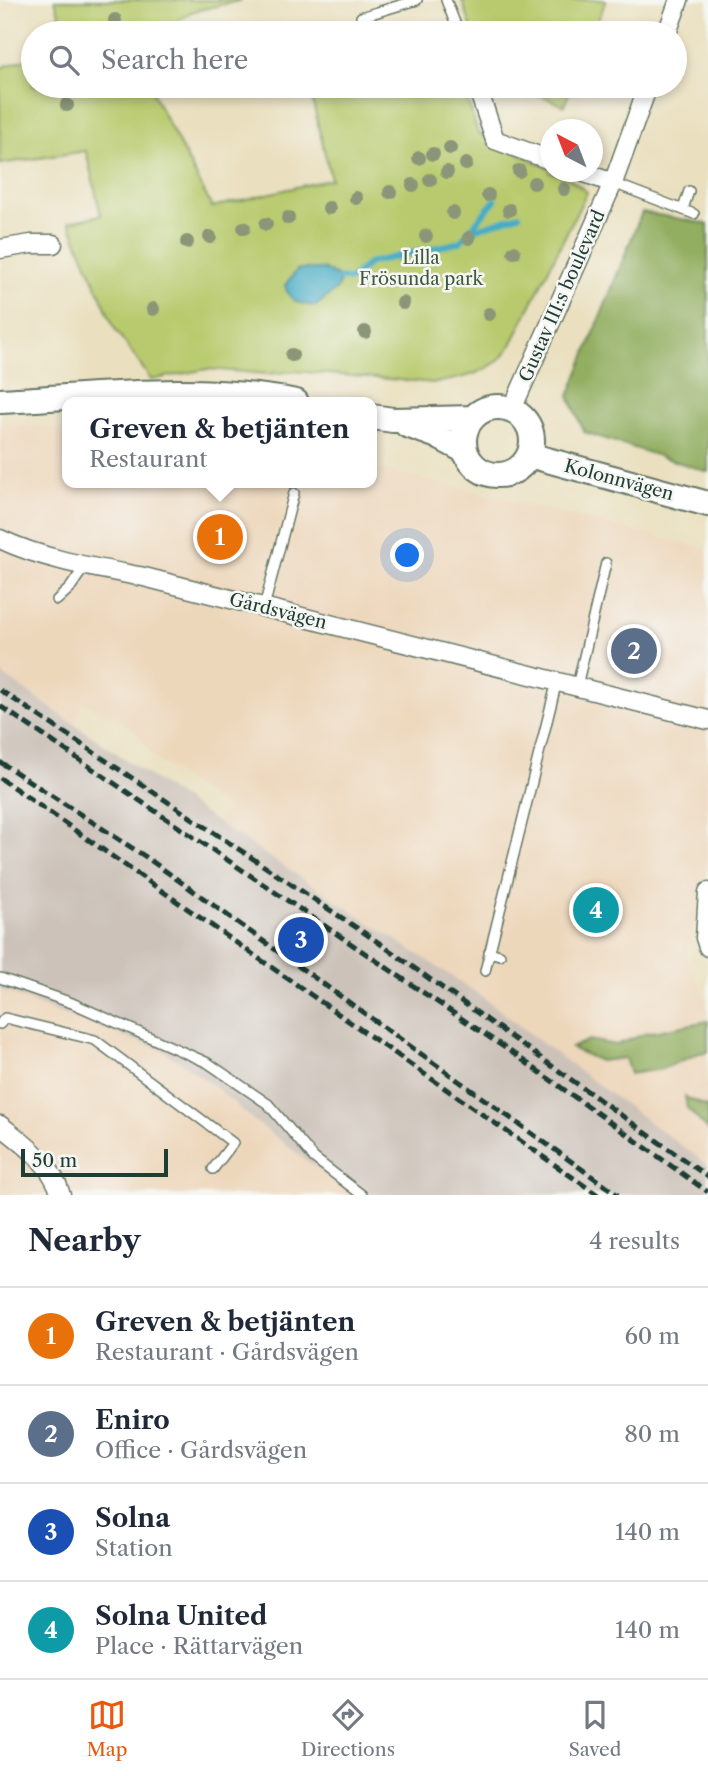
<!DOCTYPE html>
<html lang="en">
<head>
<meta charset="utf-8">
<style>
  body { margin:0; font-family:"Libre Caslon Text",serif; background:#f2f2f3; color:#1f2937 }
  .compass { position:absolute; left:540px; top:119px; width:63px; height:63px; border-radius:50%; background:#fff; box-shadow:0 4px 10px #0003; rotate:318deg }
  .scale { position:absolute; left:21px; bottom:18px; width:147px; box-sizing:border-box; padding-left:7px; border:4px solid #1f3d34; border-top:0; font-size:19px; line-height:24px; white-space:nowrap; color:#1f3d34; -webkit-text-stroke:5px #f6f6f2; paint-order:stroke }
  .you { position:absolute; left:408px; top:556px; width:24px; height:24px; margin:-18px; border:5px solid #fff; border-radius:50%; background:#1a73e8; box-shadow:0 0 0 10px #1a73e833 }
  .badge { display:grid; place-items:center; width:46px; height:46px; border-radius:50%; background:#ea580c; color:#fff; font-size:23px; font-weight:700 }
  .pin { position:absolute; translate:-50% -50%; border:4px solid #fff; box-shadow:0 2px 7px #0006 }
  .popup { position:absolute; left:62px; top:397px; width:315px; height:91px; box-sizing:border-box; display:grid; place-content:center; border-radius:14px; background:#fff; filter:drop-shadow(0 2px 5px #0005); font-size:23px; white-space:nowrap; color:#747a83 }
  .popup b { font-size:26px; color:#1f2937 }
  .popup::after { content:''; position:absolute; left:50%; top:100%; margin-left:-14px; border:14px solid transparent; border-top-color:#fff }
  .list { margin:0; padding:0; list-style:none }
  h2 { display:flex; justify-content:space-between; align-items:center; height:91px; margin:0; padding:0 28px; font-size:30px }
  h2 small { font-size:23px; font-weight:400; color:#747a83 }
  .list li { display:grid; grid-template-columns:46px 1fr auto; gap:21px; align-items:center; box-sizing:border-box; height:98px; padding:0 28px; border-top:2px solid #e0e1e3 }
  .list b { display:block; font-size:26px; white-space:nowrap }
  .list p { margin:0; font-size:23px; white-space:nowrap; color:#747a83 }
  .list em { font-size:23px; font-style:normal; color:#747a83 }
  .icon { flex:none; width:38px; height:38px; fill:none; stroke:currentColor; stroke-width:2; stroke-linecap:round; stroke-linejoin:round }
  .map { position:relative; flex:none; width:708px; height:1195px; overflow:hidden }
  .search { position:absolute; background:#fff; box-shadow:0 4px 10px #0003; left:21px; right:21px; top:21px; height:77px; display:flex; align-items:center; gap:18px; box-sizing:border-box; padding:0 24px; border-radius:38px; color:#747a83; font-size:26px }
  .sheet { height:483px; background:#fff }
  nav { display:flex; justify-content:space-around; align-items:center; box-sizing:border-box; height:98px; border-top:2px solid #e0e1e3; background:#fff; font-size:19px; color:#747a83 }
  nav a { display:grid; justify-items:center; gap:4px }
  nav .on { color:#ea580c }
  .map>svg:first-child { display:block }
  .built { fill:#edd7bb }
  .industrial { fill:#ccc2b9 }
  .green { fill:#b8ca6d; stroke:#6c8450; stroke-width:2 }
  .forest { fill:#92ae60; stroke:#58764a; stroke-width:2 }
  .water { fill:#45acc5; stroke:#32747c; stroke-width:2 }
  .lines { fill:none; stroke-linecap:round; stroke-linejoin:round }
  .stream { stroke:#45acc5; stroke-width:6 }
  .lane-casing { stroke:#667665; stroke-width:12 }
  .street-casing { stroke:#667665; stroke-width:21 }
  .secondary-casing { stroke:#667665; stroke-width:28 }
  .lane { stroke:#fff; stroke-width:9 }
  .street { stroke:#fff; stroke-width:18 }
  .secondary { stroke:#fff; stroke-width:24 }
  .rail { stroke:#1f3d34; stroke-width:5; stroke-dasharray:10 5; stroke-linecap:butt }
  .tree { fill:#8b9679 }
  .labels { text-anchor:middle; dominant-baseline:central; stroke-width:5; stroke-linejoin:round; paint-order:stroke }
  .park-label { font-size:18px; fill:#3e593f; stroke:#f6f6f2 }
  .street-label { font-size:18px; fill:#1f3d34; stroke:#f6f6f2 }
</style>
</head>
<body>
<div class="map">
<svg width="708" height="1195" viewBox="0 0 708 1195">
  <rect width="100%" height="100%" fill="#f6f6f2"/>
  <filter id="ink" filterUnits="userSpaceOnUse"><feTurbulence type="fractalNoise" baseFrequency=".0143" numOctaves="2"/><feDisplacementMap in="SourceGraphic" scale="14" xChannelSelector="R" yChannelSelector="G"/><feConvolveMatrix kernelMatrix="1 2 1 2 8 2 1 2 1" color-interpolation-filters="sRGB"/></filter>
  <filter id="wash" filterUnits="userSpaceOnUse"><feTurbulence type="fractalNoise" baseFrequency=".00686" numOctaves="4" result="noise"/><feDisplacementMap in="SourceGraphic" scale="28" xChannelSelector="R" yChannelSelector="G"/><feGaussianBlur stdDeviation="1.57" result="paint"/><feColorMatrix in="noise" values="0 0 0 0 0 0 0 0 0 0 0 0 0 0 0 0 0 1.4 0 .05"/><feComposite in="paint" operator="in"/></filter>
  <g filter="url(#wash)">
    <rect width="100%" height="100%" fill="#eae0bf"/>
    <path class="built" d="M 0,422 L 68,430 L 68,483 L 372,483 L 372,467 L 708,549 L 708,864 L 686,957 L 708,1003 L 708,1165 L 571,1065 L 480,995 L 218,823 L 227,809 L 154,758 L 134,729 L 82,702 L 74,725 L 0,673 Z
      M 0,989 L 54,1011 L 163,1050 L 217,1088 L 253,1120 L 353,1195 L 0,1195 Z"/>
    <path class="industrial" d="M 0,673 L 218,823 L 480,995 L 571,1065 L 708,1165 L 708,1195 L 353,1195 L 253,1120 L 217,1088 L 163,1050 L 54,1011 L 0,989 Z"/>
    <path class="green" d="M 55,0 L 242,0 L 191,12 L 159,33 L 65,33 Z
      M 462,0 L 606,0 L 593,33 L 473,33 Z
      M 33,57 L 33,86 L 149,86 L 212,207 L 331,179 L 309,86 L 463,86 L 478,133 L 550,169 L 550,172 L 570,179 L 587,192 L 509,349 C 491,373 464,378 435,383 L 294,371 L 268,374 L 207,369 L 151,380 L 114,327 L 69,222 L 101,215 L 86,151 L 0,164 L 0,68 Z
      M 531,86 L 572,86 L 564,106 L 533,92 Z"/>
    <path class="forest" d="M 642,212 L 708,224 L 708,472 L 584,432 L 569,396 Z
      M 708,1021 L 708,1052 L 699,1053 L 662,1069 L 630,1074 L 625,1058 L 600,1061 L 571,1048 L 589,1040 L 616,1045 L 647,1033 Z
      M 685,1097 L 708,1107 L 708,1130 L 687,1108 Z"/>
    <path class="water" d="M 298,269 L 323,269 L 341,278 L 337,289 L 316,306 C 300,305 289,302 285,285 Z"/>
    <g class="lines">
      <path class="stream" d="M 471,231 L 519,215
        M 341,278 L 350,280 L 369,263 L 460,242 L 495,200"/>
    </g>
  </g>
  <g filter="url(#ink)">
    <g class="lines">
      <g class="lane-casing">
        <path id="lane" d="M 446,0 L 459,33
          M 361,17 L 417,0
          M 613,183 L 694,214
          M 683,209 L 689,191
          M 57,600 L 70,588 L 85,566
          M 264,607 L 294,493
          M 577,686 L 606,563
          M 489,952 L 500,955
          M 485,971 L 557,681
          M 0,978 L 72,1003 L 208,1063 L 268,1104 L 314,1158 L 362,1195
          M 0,1024 L 5,1018 L 95,1040 L 233,1143 L 213,1169"/>
      </g>
      <g class="street-casing">
        <path id="street" d="M 667,33 L 679,0
          M 477,86 L 495,140 L 550,160
          M 582,172 L 613,183
          M 0,249 L 31,244 L 53,244
          M 512,409 L 613,183 L 648,86
          M 0,539 C 44,560 96,568 144,577 L 708,720
          M 708,892 L 705,938 L 708,947
          M 0,1125 C 25,1145 52,1163 61,1195"/>
      </g>
      <g class="secondary-casing">
        <path id="secondary" d="M 0,401 C 98,396 200,383 296,402
          M464 441a34 34 0 1 1 68 0a34 34 0 1 1-68 0Z
          M 372,417 L 393,420 L 472,418
          M 407,425 L 435,435 L 465,451
          M 529,455 L 708,504"/>
      </g>
      <use href="#lane" class="lane"/>
      <use href="#street" class="street"/>
      <use href="#secondary" class="secondary"/>
      <path class="rail" d="M 0,690 L 375,940 L 708,1177
        M 0,706 L 517,1056 L 708,1192
        M 0,762 L 146,857 L 618,1195
        M 0,778 L 598,1195"/>
    </g>
    <g class="tree">
      <circle cx="115" cy="20" r="7"/>
      <circle cx="67" cy="105" r="7"/>
      <circle cx="450" cy="148" r="7"/>
      <circle cx="433" cy="154" r="7"/>
      <circle cx="419" cy="158" r="7"/>
      <circle cx="466" cy="164" r="7"/>
      <circle cx="519" cy="171" r="7"/>
      <circle cx="447" cy="172" r="7"/>
      <circle cx="430" cy="180" r="7"/>
      <circle cx="534" cy="183" r="7"/>
      <circle cx="413" cy="185" r="7"/>
      <circle cx="564" cy="189" r="7"/>
      <circle cx="390" cy="192" r="7"/>
      <circle cx="488" cy="195" r="7"/>
      <circle cx="356" cy="198" r="7"/>
      <circle cx="329" cy="208" r="7"/>
      <circle cx="509" cy="210" r="7"/>
      <circle cx="453" cy="213" r="7"/>
      <circle cx="288" cy="218" r="7"/>
      <circle cx="266" cy="224" r="7"/>
      <circle cx="244" cy="228" r="7"/>
      <circle cx="426" cy="236" r="7"/>
      <circle cx="210" cy="237" r="7"/>
      <circle cx="469" cy="238" r="7"/>
      <circle cx="187" cy="242" r="7"/>
      <circle cx="514" cy="252" r="7"/>
      <circle cx="403" cy="303" r="7"/>
      <circle cx="153" cy="309" r="7"/>
      <circle cx="489" cy="314" r="7"/>
      <circle cx="365" cy="332" r="7"/>
      <circle cx="292" cy="355" r="7"/>
    </g>
  </g>
  <g class="labels">
    <g class="park-label">
      <text x="421" y="258">Lilla<tspan x="421" dy="21">Frösunda park</tspan></text>
    </g>
    <g class="street-label">
      <text transform="translate(562 296) rotate(-66)">Gustav III:s boulevard</text>
      <text transform="translate(619 480) rotate(15)">Kolonnvägen</text>
      <text transform="translate(278 611) rotate(14)">Gårdsvägen</text>
    </g>
  </g>
</svg>
<svg class="compass" viewBox="-18 -18 36 36"><path d="M0-13l5 13h-10z" fill="#e53935"/><path d="M0 13l5-13h-10z" fill="#747a83"/></svg>
<div class="scale">50 m</div>
<div class="you"></div>
<div class="pin badge" style="left:220px;top:537px;background:#e8710a">1</div>
<div class="popup"><b>Greven &amp; betjänten</b>Restaurant</div>
<div class="pin badge" style="left:634px;top:651px;background:#5c6f8a">2</div>
<div class="pin badge" style="left:301px;top:940px;background:#1a4fb4">3</div>
<div class="pin badge" style="left:596px;top:910px;background:#0f9aa8">4</div>
<div class="search"><svg class="icon" aria-label="search" viewBox="0 0 24 24"><circle cx="10" cy="10" r="6"/><path d="M15 15l6 6"/></svg>Search here</div>
</div>
<section class="sheet">
<h2>Nearby<small>4 results</small></h2>
<ul class="list">
<li><span class="badge" style="background:#e8710a">1</span><div><b>Greven &amp; betjänten</b><p>Restaurant · Gårdsvägen</p></div><em>60 m</em></li>
<li><span class="badge" style="background:#5c6f8a">2</span><div><b>Eniro</b><p>Office · Gårdsvägen</p></div><em>80 m</em></li>
<li><span class="badge" style="background:#1a4fb4">3</span><div><b>Solna</b><p>Station</p></div><em>140 m</em></li>
<li><span class="badge" style="background:#0f9aa8">4</span><div><b>Solna United</b><p>Place · Rättarvägen</p></div><em>140 m</em></li>
</ul>
</section>
<nav>
<a class="on"><svg class="icon" aria-label="map" viewBox="0 0 24 24"><path d="M3 6l6-2 6 2 6-2v14l-6 2-6-2-6 2zM9 4v14M15 6v14"/></svg>Map</a>
<a><svg class="icon" aria-label="directions" viewBox="0 0 24 24"><path d="M12 3l9 9-9 9-9-9zM9 14v-3h6M13 9l2 2-2 2"/></svg>Directions</a>
<a><svg class="icon" aria-label="saved" viewBox="0 0 24 24"><path d="M7 4h10v16l-5-4-5 4z"/></svg>Saved</a>
</nav>
</body>
</html>
